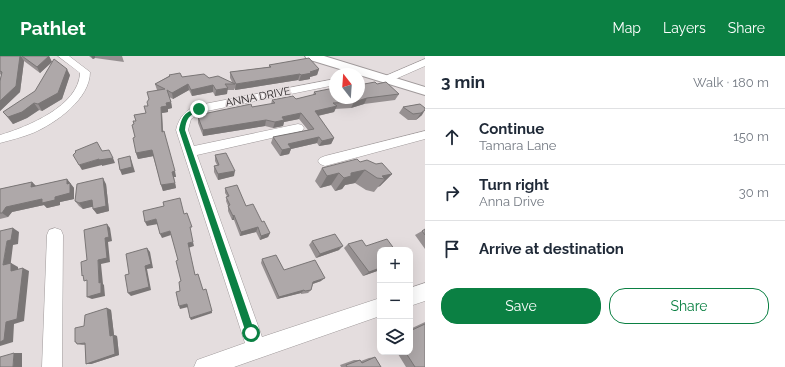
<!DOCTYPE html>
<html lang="en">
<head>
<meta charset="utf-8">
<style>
  body { margin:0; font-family:Raleway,sans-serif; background:#f2f2f3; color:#1f2937 }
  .controls { position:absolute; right:12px; bottom:12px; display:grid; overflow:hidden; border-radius:8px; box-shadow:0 4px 16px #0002 }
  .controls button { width:36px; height:36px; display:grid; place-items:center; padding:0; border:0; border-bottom:1px solid #e0e1e3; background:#fff; color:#1f2937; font:20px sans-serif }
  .compass { position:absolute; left:329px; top:12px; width:36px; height:36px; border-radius:50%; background:#fff; box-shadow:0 4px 16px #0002; rotate:343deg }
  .stop { position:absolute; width:12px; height:12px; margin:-9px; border:3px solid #0b8043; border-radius:50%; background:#fff }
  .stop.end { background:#0b8043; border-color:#fff; box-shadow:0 1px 4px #0008 }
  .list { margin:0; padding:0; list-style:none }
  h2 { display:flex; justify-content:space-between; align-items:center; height:52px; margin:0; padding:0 16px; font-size:17px }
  h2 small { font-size:13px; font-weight:400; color:#747a83 }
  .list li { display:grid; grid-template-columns:26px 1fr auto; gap:12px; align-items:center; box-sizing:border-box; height:56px; padding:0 16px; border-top:1px solid #e0e1e3 }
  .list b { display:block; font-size:15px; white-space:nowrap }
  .list p { margin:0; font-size:13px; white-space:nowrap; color:#747a83 }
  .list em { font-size:13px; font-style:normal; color:#747a83 }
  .actions { display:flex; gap:8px; padding:12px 16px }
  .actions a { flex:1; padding:9px 0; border:1px solid #0b8043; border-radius:16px; text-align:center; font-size:14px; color:#0b8043 }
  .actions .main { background:#0b8043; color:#fff }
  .icon { flex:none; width:22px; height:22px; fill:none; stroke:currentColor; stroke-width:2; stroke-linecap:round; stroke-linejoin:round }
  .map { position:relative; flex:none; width:425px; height:311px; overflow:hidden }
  header { display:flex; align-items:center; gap:24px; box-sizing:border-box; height:56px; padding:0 20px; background:#0b8043; color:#fff }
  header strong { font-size:19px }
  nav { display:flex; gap:22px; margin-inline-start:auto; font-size:14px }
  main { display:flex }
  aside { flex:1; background:#fff }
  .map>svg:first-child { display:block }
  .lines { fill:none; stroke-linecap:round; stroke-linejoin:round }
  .minor-casing { stroke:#a09a9b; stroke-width:1 }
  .major-casing { stroke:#a09a9b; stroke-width:2 }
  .minor { fill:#fff; fill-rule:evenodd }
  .major { fill:#fff; fill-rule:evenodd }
  .wall { fill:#969091 }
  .shaded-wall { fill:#7a7676 }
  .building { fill:#aea8a9; stroke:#7a7676 }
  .route { fill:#0b8043 }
  .labels { text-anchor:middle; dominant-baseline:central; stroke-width:3; stroke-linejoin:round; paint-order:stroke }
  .far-street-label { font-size:11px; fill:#292627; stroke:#e4ddde }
</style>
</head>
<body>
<header>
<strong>Pathlet</strong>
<nav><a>Map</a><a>Layers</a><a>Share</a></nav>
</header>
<main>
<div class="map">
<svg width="425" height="311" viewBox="0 0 425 311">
  <rect width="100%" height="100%" fill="#e4ddde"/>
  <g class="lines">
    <g class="minor-casing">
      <path id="minor" d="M 58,0 L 69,0 L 90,16 C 90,43 56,67 33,77 C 23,81 11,84 0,87 L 0,79 C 27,71 79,50 80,17 Z
        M 425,3 L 425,10 L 391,25 L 387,26 L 382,23 L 383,21 Z
        M 335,23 L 335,29 L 202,56 L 191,63 L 188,74 L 194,90 L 298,68 L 302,69 L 304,72 L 302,75 L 298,76 L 197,99 L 262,281 L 380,242 L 380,260 L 234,311 L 194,311 L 197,304 L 245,287 L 176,74 C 179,61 186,53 199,49 Z
        M 425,75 L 425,83 L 325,110 L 320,108 L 318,105 L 320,102 L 325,100 Z
        M 55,172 L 61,174 L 63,179 L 62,311 L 42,311 L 47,179 L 49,174 Z
        M 425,227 L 425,245 L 410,250 L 410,232 Z"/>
    </g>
    <g class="major-casing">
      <path id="major" d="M 305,0 L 324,0 L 425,31 L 425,39 L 307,3 Z"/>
    </g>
    <use href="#minor" class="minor"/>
    <use href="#major" class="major"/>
  </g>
  <path class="wall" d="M 0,0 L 49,0 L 52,6 L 40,17 L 24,5 L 20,36 L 0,55 L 0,25 L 1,19 L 0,18 Z
    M 89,0 L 122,0 L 124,6 L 95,2 L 93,3 Z
    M 269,9 L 319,13 L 317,19 L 310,21 L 310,23 L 299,25 L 298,24 L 235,34 L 235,32 L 234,34 L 227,34 L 227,38 L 215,40 L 213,36 L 192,40 L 189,34 L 173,43 L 169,41 L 171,46 L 172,52 L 168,53 L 168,56 L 162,57 L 163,76 L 176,121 L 174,121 L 176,132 L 163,135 L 153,100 L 138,103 L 136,97 L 135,81 L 134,68 L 136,65 L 134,59 L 146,57 L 149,44 L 157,34 L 155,28 L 169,20 L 169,19 L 182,21 L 209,22 L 232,26 L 230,22 L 230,16 L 269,11 Z
    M 70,19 L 62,43 L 42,55 L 39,54 L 27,62 L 13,68 L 3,56 Z
    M 377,28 L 399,38 L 395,44 L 364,48 L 351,52 L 335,53 L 334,56 L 318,60 L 334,82 L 331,88 L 319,90 L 317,87 L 291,93 L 289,98 L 280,100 L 271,87 L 273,81 L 308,74 L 299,63 L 284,66 L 283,70 L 273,72 L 265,70 L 203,80 L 198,67 L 198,61 L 203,60 L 203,58 L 252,51 L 271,48 L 272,44 L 296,43 L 313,39 L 314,36 L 335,42 Z
    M 420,48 L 422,59 L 416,64 L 408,64 L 399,57 L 403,51 Z
    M 215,99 L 234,120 L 218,124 L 214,116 L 214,110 L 217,109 L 215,105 Z
    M 360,106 L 392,118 L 380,130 L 378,131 L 374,136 L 366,134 L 355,127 L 345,129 L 342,133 L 335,135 L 331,129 L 320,132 L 315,125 L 322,112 Z
    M 67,123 L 74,132 L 74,143 L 60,146 L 60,149 L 47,152 L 44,149 L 12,156 L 8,161 L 0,163 L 0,133 L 32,126 L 36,130 Z
    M 106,128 L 109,155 L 97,158 L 93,153 L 93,150 L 83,153 L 79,150 L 75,145 Z
    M 225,132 L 246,150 L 262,166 L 270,177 L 268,181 L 260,184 L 256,176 L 240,180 L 234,164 L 232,164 L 228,155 L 228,150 L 226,145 L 227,140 L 225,137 Z
    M 425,173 L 425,193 L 415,179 L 422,175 Z
    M 312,185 L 339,194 L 316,202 L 309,189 Z
    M 348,188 L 366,190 L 380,194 L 380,214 L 363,220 L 344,192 Z
    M 262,203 L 284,214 L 321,225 L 313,228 L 311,234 L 308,237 L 301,238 L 301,237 L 277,243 L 261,207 Z
    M 107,252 L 111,254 L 114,279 L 117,280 L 119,299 L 91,308 L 86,308 L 85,289 L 82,289 L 77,288 L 84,270 Z
    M 425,266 L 425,311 L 406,311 L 398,298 L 398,296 L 410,296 L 410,273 Z
    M 375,301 L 381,311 L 341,311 L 340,309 L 354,304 L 360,304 L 361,305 L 369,302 Z"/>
  <path class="shaded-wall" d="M 20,0 L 21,0 L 24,5 L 20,36 L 0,55 L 0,45 Z
    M 49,0 L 52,6 L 40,17 L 37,11 Z
    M 91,0 L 95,0 L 95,2 L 93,3 Z
    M 67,13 L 70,19 L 62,43 L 42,55 L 38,48 Z
    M 319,13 L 317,19 L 310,21 L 310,23 L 299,25 L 301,19 Z
    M 300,18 L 298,24 L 235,34 L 236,28 Z
    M 188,28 L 189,34 L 173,43 L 172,37 Z
    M 213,29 L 213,36 L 192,40 L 191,34 Z
    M 228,32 L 227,38 L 215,40 L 216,34 Z
    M 367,42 L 364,48 L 351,52 L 354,46 Z
    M 171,46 L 172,52 L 168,53 L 168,56 L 162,57 L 163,82 L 162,76 L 161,51 L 166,47 Z
    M 34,47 L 39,54 L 27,62 L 13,68 L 8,61 Z
    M 337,50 L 334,56 L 312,61 L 315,55 Z
    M 425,54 L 422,59 L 416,64 L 421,57 Z
    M 301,57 L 299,63 L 284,66 L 283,70 L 273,72 L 275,66 L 282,61 Z
    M 266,64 L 265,70 L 203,80 L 203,74 Z
    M 319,81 L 317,87 L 291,93 L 289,98 L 280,100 L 282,94 L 288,88 Z
    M 334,82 L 331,88 L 319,90 L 322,85 Z
    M 152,94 L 154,100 L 138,103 L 136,97 Z
    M 130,100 L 132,106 L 135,116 L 122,119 L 120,114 Z
    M 113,102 L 115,107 L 102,110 L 102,109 L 82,114 L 79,109 L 99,103 Z
    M 365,114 L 355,127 L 345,129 L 342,133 L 335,135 L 344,122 L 351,117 Z
    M 175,115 L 176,121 L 173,121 L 172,116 Z
    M 235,115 L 234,120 L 218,124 L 218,118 Z
    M 339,117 L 331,129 L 320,132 L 327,120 Z
    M 392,118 L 380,130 L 378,131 L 385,123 L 382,120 Z
    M 103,122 L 106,128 L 109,155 L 97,158 L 93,153 Z
    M 67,123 L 74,132 L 74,143 L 60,146 L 60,149 L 47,152 L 44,149 L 12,156 L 8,161 L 2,157 L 6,151 L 42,143 L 55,141 L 67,128 Z
    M 32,126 L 37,131 L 31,131 Z
    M 175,127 L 176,132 L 163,135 L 161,129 Z
    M 92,144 L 96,150 L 83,153 L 79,147 Z
    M 234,159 L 234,164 L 232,164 L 233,160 Z
    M 156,163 L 158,168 L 147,170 L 145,166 Z
    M 107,168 L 110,172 L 112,185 L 108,186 L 110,206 L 101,208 L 103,228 L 104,229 L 105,240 L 92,243 L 87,241 L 99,227 L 98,204 L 105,182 Z
    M 258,171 L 256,176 L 240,180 L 241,176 Z
    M 13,172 L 19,176 L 18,188 L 13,189 L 10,213 L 3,209 L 7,185 Z
    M 170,175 L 171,179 L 162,182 L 160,178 Z
    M 270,177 L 268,181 L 260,184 L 261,180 Z
    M 193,186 L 194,190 L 188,192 L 188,187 Z
    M 343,190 L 339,194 L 316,202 L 320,198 Z
    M 147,192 L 150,196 L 153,212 L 147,213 L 151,234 L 131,240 L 128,237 L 145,210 Z
    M 11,207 L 18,211 L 18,218 L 11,215 Z
    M 23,212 L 29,215 L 24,265 L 14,268 L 13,286 L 0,290 L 0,286 Z
    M 380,212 L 380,214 L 363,220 L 369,216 Z
    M 325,222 L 321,225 L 309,229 L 313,226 Z
    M 304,234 L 301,237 L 277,243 L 279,241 Z
    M 187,248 L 188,251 L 180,253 L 179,250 Z
    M 107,252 L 111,254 L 114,279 L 117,280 L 119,299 L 91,308 L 86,308 L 110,280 Z
    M 212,255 L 212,257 L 191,264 L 190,262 Z
    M 14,297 L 22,297 L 22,311 L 13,311 Z"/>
  <path class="building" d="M 0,0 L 20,0 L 16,30 L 0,45 L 0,25 L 2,16 L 0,15 Z
    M 22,0 L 49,0 L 37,11 Z
    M 309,2 L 319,13 L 310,16 L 312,17 L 301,19 L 300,18 L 236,28 L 230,16 L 271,11 L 269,9 Z
    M 54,3 L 67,13 L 58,37 L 38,48 L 34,47 L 22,56 L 8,61 L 3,56 L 35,35 Z
    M 180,17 L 182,21 L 204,18 L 209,22 L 218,20 L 235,28 L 225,28 L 228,32 L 216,34 L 213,29 L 191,34 L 188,28 L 172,37 L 167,34 L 171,46 L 166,47 L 167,50 L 161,51 L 162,76 L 164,75 L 175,115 L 172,116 L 175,127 L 161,129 L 152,94 L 136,97 L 133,82 L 135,81 L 132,69 L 134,68 L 133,65 L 136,65 L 134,59 L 146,57 L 144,50 L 148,50 L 147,46 L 149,43 L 147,36 L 165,33 L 155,28 L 170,20 L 169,19 Z
    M 375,26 L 377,28 L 386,26 L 399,38 L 367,42 L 354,46 L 333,47 L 337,50 L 315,55 L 334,82 L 322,85 L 319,81 L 288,88 L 291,92 L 282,94 L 273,81 L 314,73 L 301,57 L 282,61 L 284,64 L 275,66 L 266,64 L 203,74 L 198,61 L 204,60 L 203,58 L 251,48 L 252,51 L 275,47 L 272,44 L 293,40 L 296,43 L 316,38 L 314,36 L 334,32 L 335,42 L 359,42 L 359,29 Z
    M 420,48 L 425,52 L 425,54 L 421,57 L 413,58 L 403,51 Z
    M 97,86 L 102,95 L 109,94 L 113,102 L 99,104 L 99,103 L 79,109 L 73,99 L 76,96 L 75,95 Z
    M 226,97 L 235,115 L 218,118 L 214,110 L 219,109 L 215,99 Z
    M 130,100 L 132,111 L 120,114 L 118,103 Z
    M 357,103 L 360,106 L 367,104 L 376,108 L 382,107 L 392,118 L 382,120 L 385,123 L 377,122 L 365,114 L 351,117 L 351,120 L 344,122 L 339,117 L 327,120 L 322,112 Z
    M 103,122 L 106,150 L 93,153 L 92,144 L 79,147 L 75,145 L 77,128 Z
    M 67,123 L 67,128 L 70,127 L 70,137 L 55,141 L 55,144 L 42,147 L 42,143 L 6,151 L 2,157 L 0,157 L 0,133 L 32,126 L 31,131 Z
    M 237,129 L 246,150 L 253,148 L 262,166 L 264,165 L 270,177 L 261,180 L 258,171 L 241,176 L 234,159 L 233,160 L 228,150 L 230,149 L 226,141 L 229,140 L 225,132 Z
    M 180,142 L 184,158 L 187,157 L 192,171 L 190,171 L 193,186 L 188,187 L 195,219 L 198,218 L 203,234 L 206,233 L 212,255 L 190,262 L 187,248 L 179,250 L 176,236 L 180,235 L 179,226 L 181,225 L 176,205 L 178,204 L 170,175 L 160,178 L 156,163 L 145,166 L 143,155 L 164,150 L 163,146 Z
    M 107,168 L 109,181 L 105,182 L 107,202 L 98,204 L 99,227 L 101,226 L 101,237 L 87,241 L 87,224 L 84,225 L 83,219 L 82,220 L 81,206 L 87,204 L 84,174 Z
    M 13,172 L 11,184 L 7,185 L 3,209 L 11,207 L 11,215 L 23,212 L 17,263 L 6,266 L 4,284 L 0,286 L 0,175 Z
    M 425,173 L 425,179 L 422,175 Z
    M 335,178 L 343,190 L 320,198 L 312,185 Z
    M 387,183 L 395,194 L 380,194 L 380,212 L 369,216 L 348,188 L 362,184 L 366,190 Z
    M 147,192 L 151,208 L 145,210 L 149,231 L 128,237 L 125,219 L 129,218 L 126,198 Z
    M 276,199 L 284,214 L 315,204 L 325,222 L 313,226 L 311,234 L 305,235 L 304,234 L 279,241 L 262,203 Z
    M 107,252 L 110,280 L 113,279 L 115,298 L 86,308 L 85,287 L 77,288 L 76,286 L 75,286 L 75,272 L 84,270 L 85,259 Z
    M 425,268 L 425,311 L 415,311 L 406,297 L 406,296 L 410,296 L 410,275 Z
    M 14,297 L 13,311 L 0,311 L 0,301 Z
    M 375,301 L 381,311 L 347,311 L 346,309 L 360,304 L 362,307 Z"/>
  <path class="route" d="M 199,52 L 200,54 C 189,59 186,63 185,74 L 255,277 L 254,280 L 251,281 L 248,280 L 246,277 L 179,74 C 182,60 184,56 199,52 Z"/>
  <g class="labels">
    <g class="far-street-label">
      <text transform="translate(258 41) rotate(-11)">ANNA DRIVE</text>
    </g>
  </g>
</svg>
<div class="controls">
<button>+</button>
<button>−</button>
<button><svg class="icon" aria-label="layers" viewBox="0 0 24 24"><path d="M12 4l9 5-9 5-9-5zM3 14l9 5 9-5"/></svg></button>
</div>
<svg class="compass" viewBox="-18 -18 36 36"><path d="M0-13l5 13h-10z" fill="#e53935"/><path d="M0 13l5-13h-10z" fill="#747a83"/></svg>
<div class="stop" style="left:251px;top:277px"></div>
<div class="stop end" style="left:199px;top:53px"></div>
</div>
<aside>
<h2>3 min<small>Walk · 180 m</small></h2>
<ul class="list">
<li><svg class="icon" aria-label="ahead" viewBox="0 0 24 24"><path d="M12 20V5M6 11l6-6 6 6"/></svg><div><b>Continue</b><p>Tamara Lane</p></div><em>150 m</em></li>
<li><svg class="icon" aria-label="right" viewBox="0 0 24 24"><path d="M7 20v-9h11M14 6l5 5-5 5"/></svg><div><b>Turn right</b><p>Anna Drive</p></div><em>30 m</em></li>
<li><svg class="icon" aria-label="arrive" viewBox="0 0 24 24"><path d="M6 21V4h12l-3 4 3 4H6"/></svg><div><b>Arrive at destination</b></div></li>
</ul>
<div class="actions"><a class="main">Save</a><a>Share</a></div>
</aside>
</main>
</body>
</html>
